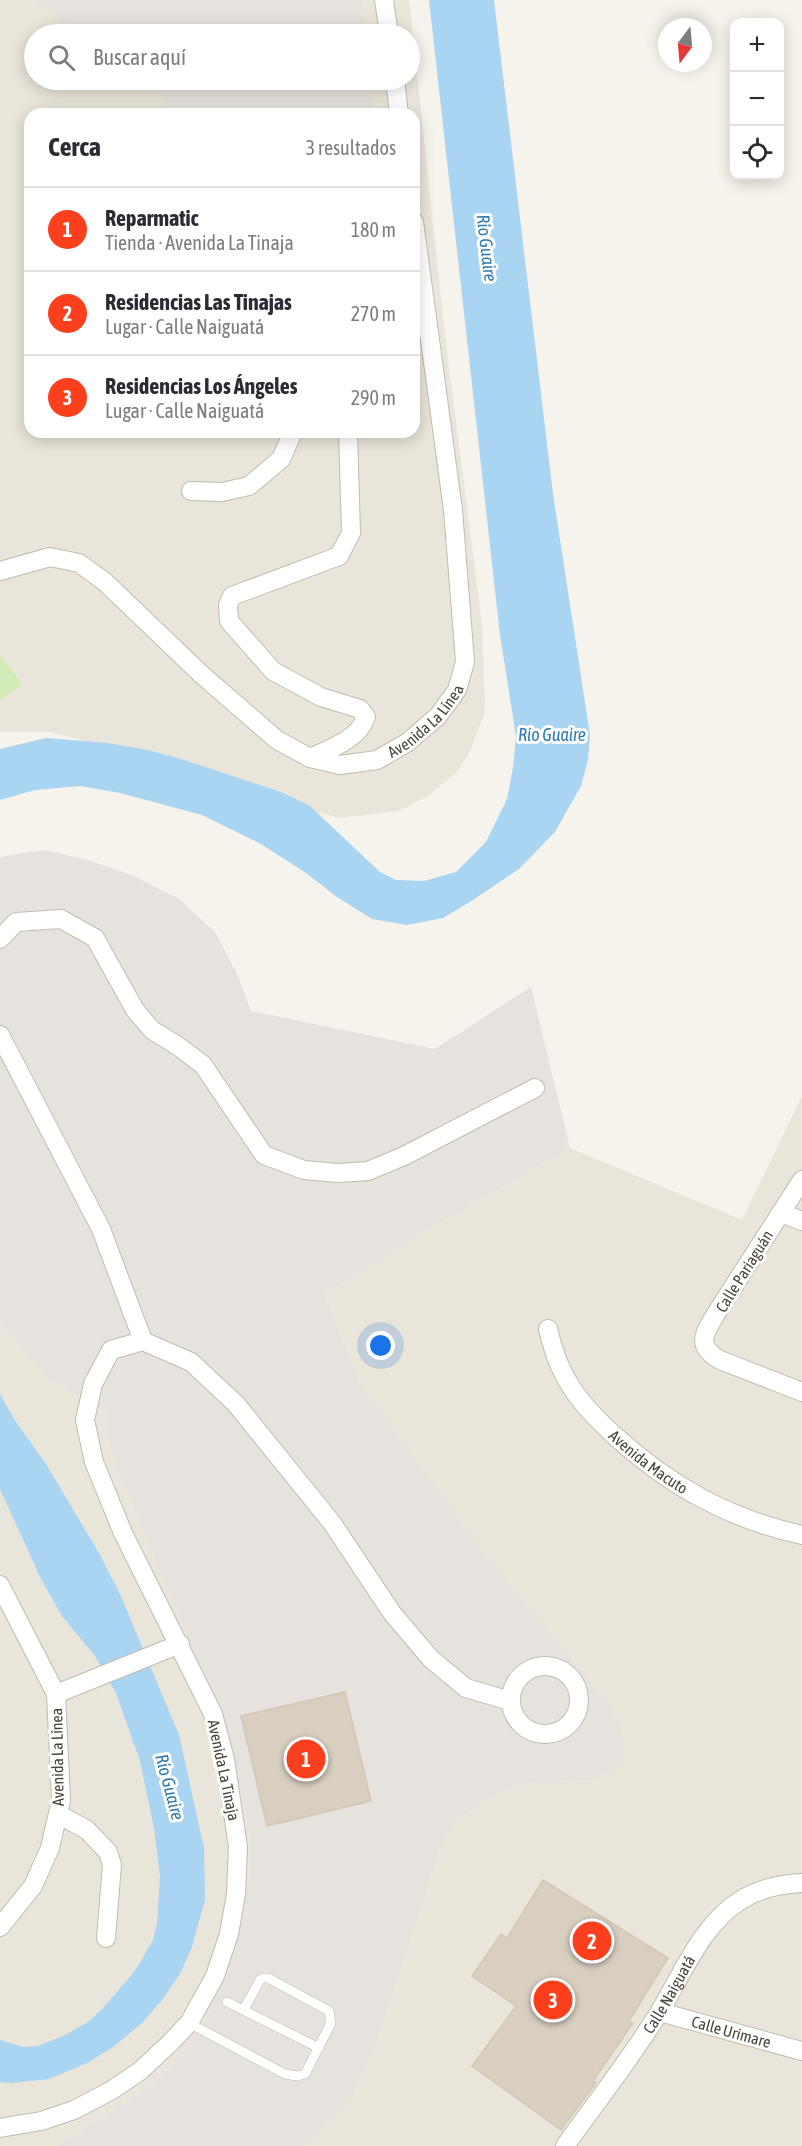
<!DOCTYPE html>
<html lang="es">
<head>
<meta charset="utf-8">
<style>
  body { margin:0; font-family:"Asap Condensed",sans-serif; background:#f7f7f7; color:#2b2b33 }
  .controls { position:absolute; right:18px; top:18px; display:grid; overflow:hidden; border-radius:12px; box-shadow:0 3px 15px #0003 }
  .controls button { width:54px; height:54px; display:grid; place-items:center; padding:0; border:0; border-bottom:2px solid #e1e1e2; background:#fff; color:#2b2b33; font:30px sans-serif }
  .compass { position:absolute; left:658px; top:18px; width:54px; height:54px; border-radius:50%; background:#fff; box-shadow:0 3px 15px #0003; rotate:196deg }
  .you { position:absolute; left:381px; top:1346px; width:21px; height:21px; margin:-15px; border:4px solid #fff; border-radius:50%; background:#1a73e8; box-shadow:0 0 0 9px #1a73e833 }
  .badge { display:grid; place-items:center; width:39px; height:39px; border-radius:50%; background:#fc3f1d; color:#fff; font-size:20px; font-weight:700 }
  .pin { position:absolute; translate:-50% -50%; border:3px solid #fff; box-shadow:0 2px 6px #0006 }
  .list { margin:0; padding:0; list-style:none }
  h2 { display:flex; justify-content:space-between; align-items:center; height:78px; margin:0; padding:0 24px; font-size:26px }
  h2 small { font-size:20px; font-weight:400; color:#7c7c81 }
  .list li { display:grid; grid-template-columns:39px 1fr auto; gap:18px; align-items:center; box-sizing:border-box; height:84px; padding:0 24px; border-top:2px solid #e1e1e2 }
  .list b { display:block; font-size:22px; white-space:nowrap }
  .list p { margin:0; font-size:20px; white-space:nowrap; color:#7c7c81 }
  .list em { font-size:20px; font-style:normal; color:#7c7c81 }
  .icon { flex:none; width:33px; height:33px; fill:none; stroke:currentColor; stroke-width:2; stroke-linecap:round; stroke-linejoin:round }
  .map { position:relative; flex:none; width:802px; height:2146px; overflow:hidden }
  .search { position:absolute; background:#fff; box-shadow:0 3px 15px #0003; left:24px; top:24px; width:396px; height:66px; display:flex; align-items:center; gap:15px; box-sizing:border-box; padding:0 21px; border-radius:33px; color:#7c7c81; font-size:22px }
  .panel { position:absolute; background:#fff; box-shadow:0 3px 15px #0003; left:24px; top:108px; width:396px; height:330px; border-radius:18px }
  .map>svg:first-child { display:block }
  .residential { fill:#eae5da; fill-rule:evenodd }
  .industrial { fill:#e6e2dd }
  .green { fill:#d2eab5 }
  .water { fill:#a9d4f2 }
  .building { fill:#d8cfc1; stroke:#d3c7b4; stroke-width:1.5 }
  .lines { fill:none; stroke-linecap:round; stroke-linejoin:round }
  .service-casing { stroke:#c2bbae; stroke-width:10 }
  .minor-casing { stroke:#c2bbae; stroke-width:20 }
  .service { stroke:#fff; stroke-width:9 }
  .minor { stroke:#fff; stroke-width:18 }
  .labels { text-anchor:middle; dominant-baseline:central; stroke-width:6; stroke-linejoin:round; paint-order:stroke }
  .street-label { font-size:16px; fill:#4b4439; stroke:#fff }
  .water-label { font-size:18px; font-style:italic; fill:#2e7ab2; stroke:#fff }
</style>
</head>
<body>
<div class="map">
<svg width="802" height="2146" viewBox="0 0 802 2146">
  <rect width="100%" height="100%" fill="#f6f3ec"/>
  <path class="residential" d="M 0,0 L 409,0 L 445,335 L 482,624 L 485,712 L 469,753 L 456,773 L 429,795 L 399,811 L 339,818 L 273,799 L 180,765 L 50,732 L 0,732 ZM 34,34 L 410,34 L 410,80 L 34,80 ZM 30,114 L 414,114 L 414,432 L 30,432 Z
    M 802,1096 L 802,2146 L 304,2146 L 327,2124 L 354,2093 L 375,2048 L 440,1851 L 455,1822 L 492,1795 L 522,1784 L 591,1780 L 609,1703 L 487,1556 L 360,1382 L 325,1295 L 409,1241 L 570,1148 L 742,1220 Z
    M 0,1323 L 47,1377 L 108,1415 L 106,1429 L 204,1676 L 228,1743 L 243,1799 L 250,1842 L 249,1875 L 242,1922 L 229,1971 L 204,2021 L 182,2053 L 155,2083 L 58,2146 L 0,2146 Z"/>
  <path class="industrial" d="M 34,0 L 361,0 L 365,34 L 78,34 Z
    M 136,80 L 370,80 L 374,114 L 180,114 Z
    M 45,850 L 91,861 L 134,876 L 179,899 L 215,932 L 238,976 L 251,1011 L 435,1049 L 531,987 L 570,1148 L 409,1241 L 325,1295 L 360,1382 L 487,1556 L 609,1703 L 622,1732 L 625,1756 L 612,1771 L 591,1780 L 522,1784 L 492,1795 L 455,1822 L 440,1851 L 375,2048 L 354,2093 L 327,2124 L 304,2146 L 58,2146 L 155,2083 L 182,2053 L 204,2021 L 229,1971 L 242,1922 L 249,1875 L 250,1842 L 243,1799 L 228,1743 L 204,1676 L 117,1467 L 106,1428 L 108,1415 L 47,1377 L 0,1323 L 0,859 L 4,856 Z"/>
  <path class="green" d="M 0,654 L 22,684 L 0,700 Z"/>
  <path class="water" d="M 429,0 L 494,0 L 553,494 L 590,735 L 588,760 L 581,786 L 555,832 L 519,869 L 473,900 L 443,918 L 407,925 L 372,919 L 337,897 L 306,873 L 261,844 L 202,815 L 120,793 L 80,786 L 35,790 L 0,800 L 0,749 L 46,738 L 108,743 L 148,750 L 184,760 L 281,792 L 310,806 L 380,872 L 396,880 L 424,881 L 456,872 L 486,842 L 507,799 L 513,768 L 516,736 L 500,635 Z
    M 0,1394 L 14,1419 L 46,1464 L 99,1553 L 120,1594 L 179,1735 L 204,1848 L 205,1900 L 192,1947 L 181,1972 L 163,1999 L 143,2022 L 113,2047 L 87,2063 L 49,2079 L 11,2083 L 0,2082 L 0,2040 L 23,2047 L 38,2046 L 63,2036 L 88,2022 L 102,2009 L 135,1971 L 153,1940 L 157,1924 L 160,1876 L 154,1828 L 140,1761 L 116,1693 L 95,1656 L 62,1616 L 41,1579 L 0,1489 Z"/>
  <path class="building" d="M 345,1692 L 371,1801 L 267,1826 L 241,1716 Z
    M 543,1880 L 668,1958 L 629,2021 L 633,2023 L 593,2081 L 596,2083 L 561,2130 L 472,2066 L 516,2006 L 472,1976 L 501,1934 L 507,1938 Z"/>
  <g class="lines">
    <g class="service-casing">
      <path id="service" d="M 227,2002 L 319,2048
        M 189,2023 L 285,2074 L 297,2076 L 305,2074 L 331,2023 L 329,2011 L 268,1978 L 263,1978 L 260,1980 L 244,2009"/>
    </g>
    <g class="minor-casing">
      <g id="minor">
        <path d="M 384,0 L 389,34"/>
        <path d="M 395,80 L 399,114"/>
        <path d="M 191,491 L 222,492 L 249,486 L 281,459 L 293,432"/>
        <path id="s1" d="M 0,571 L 50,557 L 79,563 L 105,582 L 201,674 L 277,740 L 310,758 L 340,765 L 377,760 L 408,742 L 438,716 L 457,690 L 465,662 L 453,510 L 414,222"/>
        <path d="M 310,758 C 330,749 359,739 366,717 L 360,709 L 321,697 L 273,671 L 229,621 L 228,605 L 232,596 L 339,556 L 351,533 L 348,432"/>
        <path d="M 0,939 L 16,922 L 61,919 L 95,938 L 135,1010 L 152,1030 L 178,1046 L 203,1065 L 264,1155 L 304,1170 L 338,1173 L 368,1171 L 404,1156 L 535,1088"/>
        <path d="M 0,1035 L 101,1229 L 143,1341 L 191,1362 L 236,1404 L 332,1523 L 392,1613 L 431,1659 L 466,1688 L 510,1701"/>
        <path d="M 802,1180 L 717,1312 C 705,1333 694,1345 720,1360 L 802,1392"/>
        <path d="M 781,1213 L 802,1221"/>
        <path id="s2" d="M 548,1329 C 551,1341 554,1353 559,1364 C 571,1393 592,1415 615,1436 C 670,1486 729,1519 802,1535"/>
        <path d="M 0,1585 L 56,1694 L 61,1800 L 50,1848 L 33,1886 L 0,1927"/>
        <circle cx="545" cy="1700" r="34"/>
        <path d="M 56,1694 L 180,1644"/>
        <path d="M 58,1814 L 87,1830 L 108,1852 L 112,1865 L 106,1938"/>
        <path id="s3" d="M 660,2012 L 802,2051"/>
        <path d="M 0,2128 L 41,2121 L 74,2110 L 112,2090 L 140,2071 L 170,2043 L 189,2023 L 215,1976 L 229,1934 L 236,1894 L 238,1847 L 225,1759 L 213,1714 L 123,1533 L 94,1462 L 85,1420 L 93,1384 L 111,1350 L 143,1341"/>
        <path id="s4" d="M 565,2146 C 597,2101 632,2057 660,2011 C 683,1973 702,1924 741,1900 C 760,1888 780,1884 802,1883"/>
      </g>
    </g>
    <use href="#service" class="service"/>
    <use href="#minor" class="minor"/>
  </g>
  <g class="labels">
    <g class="street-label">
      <text stroke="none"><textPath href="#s1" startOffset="516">Avenida La Línea</textPath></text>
      <text transform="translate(744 1271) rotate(-58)">Calle Pariaguán</text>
      <text stroke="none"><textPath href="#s2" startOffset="171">Avenida Macuto</textPath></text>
      <text transform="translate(57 1757) rotate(-91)">Avenida La Línea</text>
      <text transform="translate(224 1770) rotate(78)">Avenida La Tinaja</text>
      <text stroke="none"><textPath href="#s4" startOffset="184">Calle Naiguatá</textPath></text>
      <text stroke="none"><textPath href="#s3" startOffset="74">Calle Urimare</textPath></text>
    </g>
    <g class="water-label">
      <text transform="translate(487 248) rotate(83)">Río Guaire</text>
      <text x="552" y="734">Río Guaire</text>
      <text transform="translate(170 1787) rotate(75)">Río Guaire</text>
    </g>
  </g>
</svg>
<div class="controls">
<button>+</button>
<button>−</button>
<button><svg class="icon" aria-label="locate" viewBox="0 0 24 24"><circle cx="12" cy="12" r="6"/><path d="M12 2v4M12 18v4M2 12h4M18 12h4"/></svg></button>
</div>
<svg class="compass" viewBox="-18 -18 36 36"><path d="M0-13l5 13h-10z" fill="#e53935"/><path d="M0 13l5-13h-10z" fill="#7c7c81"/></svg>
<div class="you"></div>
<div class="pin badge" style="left:306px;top:1759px">1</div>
<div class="pin badge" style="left:592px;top:1941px">2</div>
<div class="pin badge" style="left:553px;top:2000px">3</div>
<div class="search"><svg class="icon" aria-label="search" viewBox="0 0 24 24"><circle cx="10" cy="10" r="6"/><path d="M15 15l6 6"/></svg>Buscar aquí</div>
<section class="panel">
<h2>Cerca<small>3 resultados</small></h2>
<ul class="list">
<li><span class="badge">1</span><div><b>Reparmatic</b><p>Tienda · Avenida La Tinaja</p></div><em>180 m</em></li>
<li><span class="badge">2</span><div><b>Residencias Las Tinajas</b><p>Lugar · Calle Naiguatá</p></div><em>270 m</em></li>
<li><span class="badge">3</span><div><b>Residencias Los Ángeles</b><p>Lugar · Calle Naiguatá</p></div><em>290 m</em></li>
</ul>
</section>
</div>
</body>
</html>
